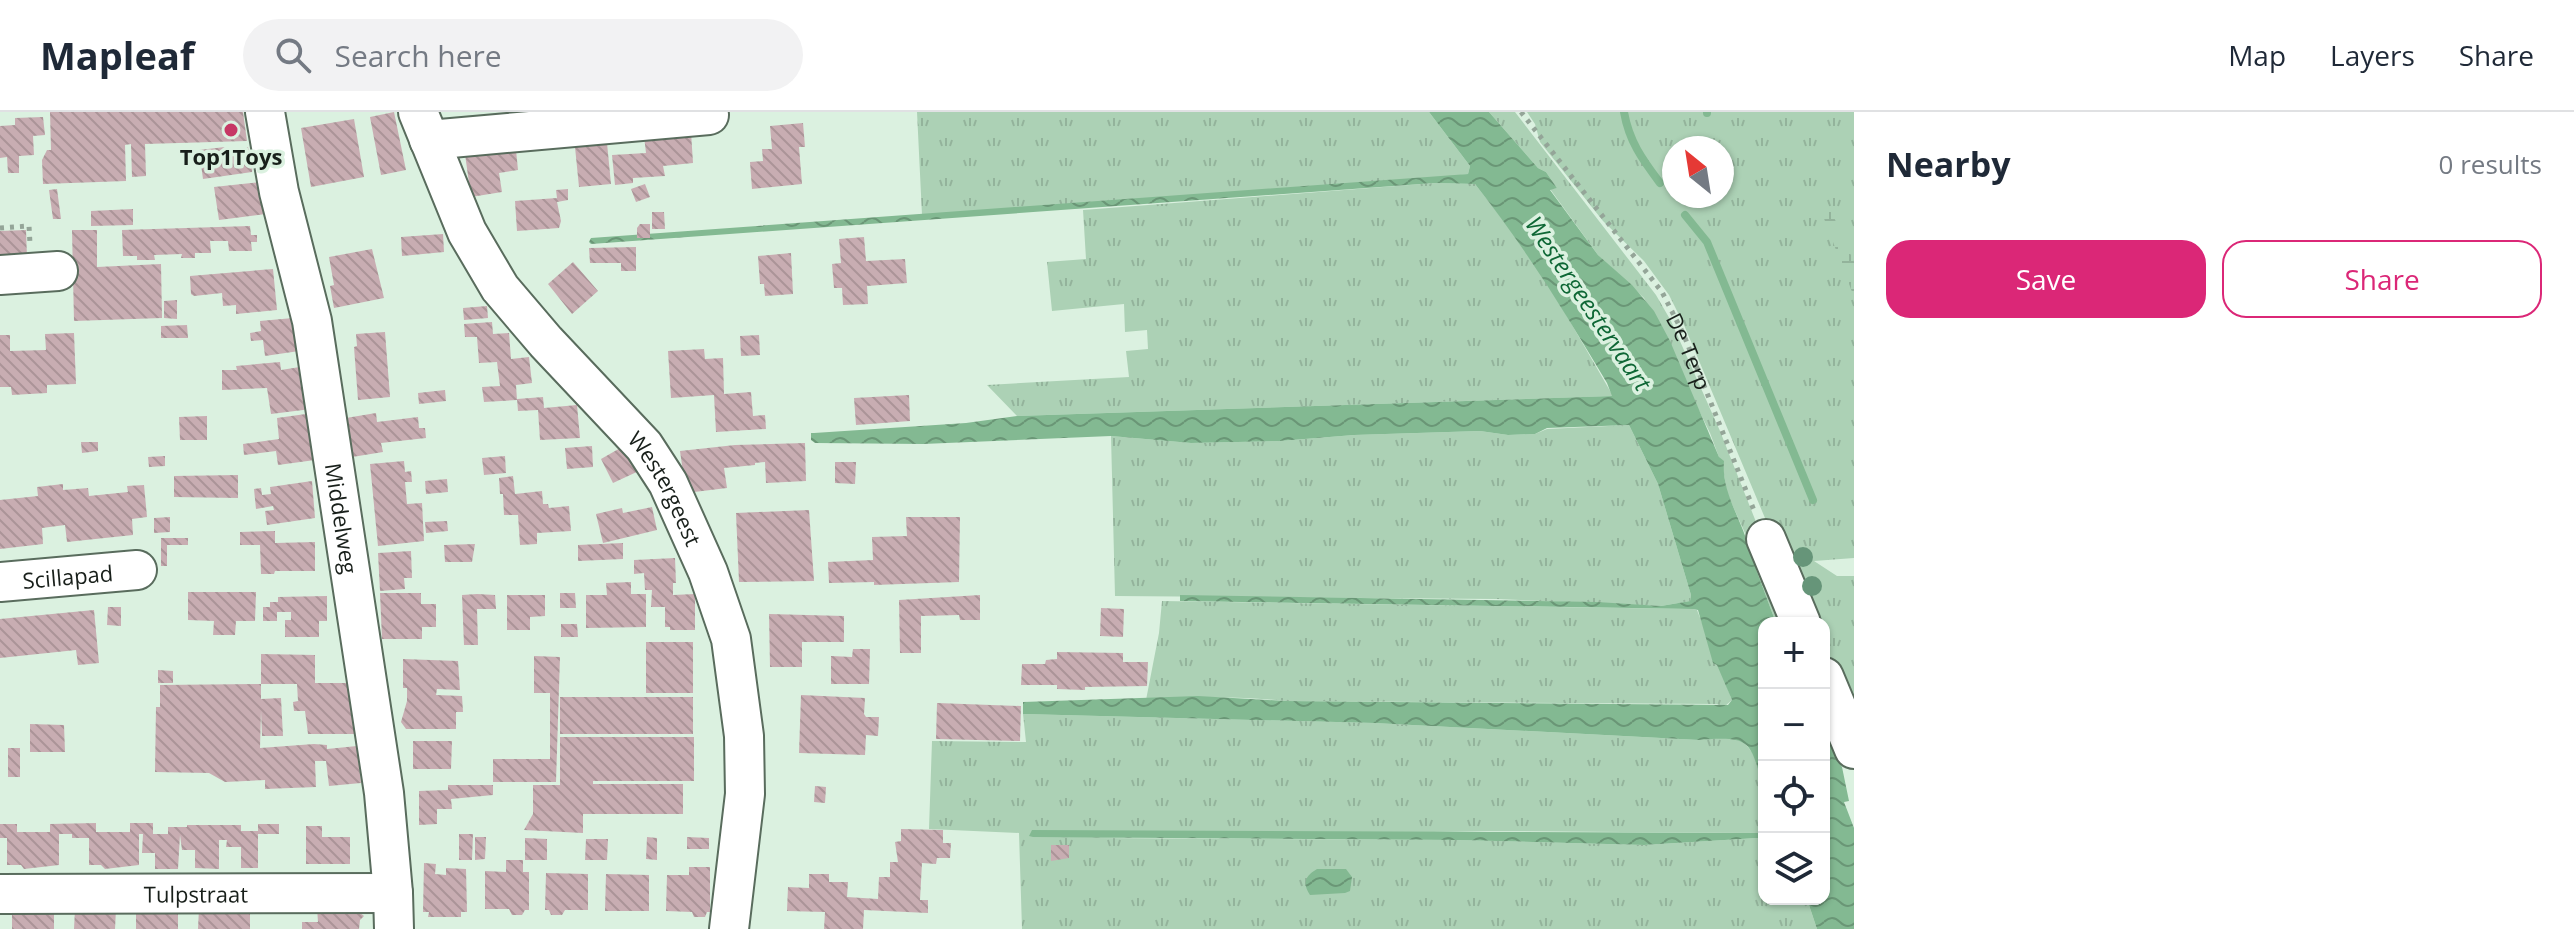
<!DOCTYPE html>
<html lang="en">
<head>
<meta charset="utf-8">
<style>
  body { margin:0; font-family:"Open Sans",sans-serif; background:#f2f2f3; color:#1f2937 }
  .controls { position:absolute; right:24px; bottom:24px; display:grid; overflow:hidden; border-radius:16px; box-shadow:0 2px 6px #0004 }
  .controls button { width:72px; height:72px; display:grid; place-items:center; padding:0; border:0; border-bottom:2px solid #e0e1e3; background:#fff; color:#1f2937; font:40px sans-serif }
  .compass { position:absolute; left:1662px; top:24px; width:72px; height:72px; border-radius:50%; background:#fff; box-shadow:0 2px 6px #0004; rotate:330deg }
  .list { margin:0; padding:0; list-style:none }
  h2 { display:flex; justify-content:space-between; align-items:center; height:104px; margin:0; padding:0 32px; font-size:34px }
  h2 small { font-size:26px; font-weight:400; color:#747a83 }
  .actions { display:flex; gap:16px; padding:24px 32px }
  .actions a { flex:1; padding:18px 0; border:2px solid #db2777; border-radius:24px; text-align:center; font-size:28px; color:#db2777 }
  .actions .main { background:#db2777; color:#fff }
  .icon { flex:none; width:44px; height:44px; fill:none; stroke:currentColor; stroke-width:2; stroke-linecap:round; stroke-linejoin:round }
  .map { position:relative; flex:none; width:1854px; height:817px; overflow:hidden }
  header { display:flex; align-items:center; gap:48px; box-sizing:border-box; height:112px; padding:0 40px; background:#fff; border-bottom:2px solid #e0e1e3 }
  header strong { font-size:38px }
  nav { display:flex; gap:44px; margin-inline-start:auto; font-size:28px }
  .search { width:560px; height:72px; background:#f2f2f3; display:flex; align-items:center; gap:20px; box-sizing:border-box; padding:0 28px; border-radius:44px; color:#747a83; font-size:30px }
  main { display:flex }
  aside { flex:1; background:#fff }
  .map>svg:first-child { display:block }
  .grass { fill:url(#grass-tufts); fill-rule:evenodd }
  .wetland { fill:url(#wetland-marsh) }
  .water { fill:url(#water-waves) }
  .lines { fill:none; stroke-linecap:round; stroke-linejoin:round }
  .stream { stroke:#83b992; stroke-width:8 }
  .building { fill:url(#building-back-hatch) }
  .minor-casing { stroke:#596c5d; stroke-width:42 }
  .path { stroke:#94a598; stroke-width:5; stroke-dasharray:4 6; stroke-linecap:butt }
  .minor { stroke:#fff; stroke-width:38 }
  .tree { fill:#669579 }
  .poi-dot { fill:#c63865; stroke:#dbf1e0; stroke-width:3 }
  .labels { text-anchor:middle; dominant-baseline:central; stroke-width:7; stroke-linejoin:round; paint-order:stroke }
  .poi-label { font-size:22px; font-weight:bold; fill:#181f1a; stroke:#dbf1e0 }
  .street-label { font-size:22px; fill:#181f1a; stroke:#dbf1e0 }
  .water-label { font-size:24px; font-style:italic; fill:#0e6735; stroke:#dbf1e0 }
</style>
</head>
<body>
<header>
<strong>Mapleaf</strong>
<div class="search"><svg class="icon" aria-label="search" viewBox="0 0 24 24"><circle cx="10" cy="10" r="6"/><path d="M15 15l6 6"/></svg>Search here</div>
<nav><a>Map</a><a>Layers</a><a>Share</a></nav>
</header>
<main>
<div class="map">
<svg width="1854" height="817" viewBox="0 0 1854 817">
  <defs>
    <pattern id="grass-tufts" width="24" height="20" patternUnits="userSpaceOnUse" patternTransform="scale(2)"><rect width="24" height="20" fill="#acd1b5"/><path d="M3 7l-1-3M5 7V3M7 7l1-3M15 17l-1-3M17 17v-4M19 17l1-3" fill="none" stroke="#93b39b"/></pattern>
    <pattern id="wetland-marsh" width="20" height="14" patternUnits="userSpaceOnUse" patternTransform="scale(2)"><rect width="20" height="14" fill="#acd1b5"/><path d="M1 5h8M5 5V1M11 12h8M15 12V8" fill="none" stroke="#93b39b"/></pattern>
    <pattern id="water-waves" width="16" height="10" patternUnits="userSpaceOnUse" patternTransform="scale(2)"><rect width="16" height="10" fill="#83b992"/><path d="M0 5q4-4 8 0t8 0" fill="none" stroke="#6a9676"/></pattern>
    <pattern id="building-back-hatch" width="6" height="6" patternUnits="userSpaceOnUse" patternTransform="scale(2)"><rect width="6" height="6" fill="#c8adb2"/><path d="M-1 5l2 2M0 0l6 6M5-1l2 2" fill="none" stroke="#ab9498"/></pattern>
  </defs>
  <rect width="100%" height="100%" fill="#dbf1e0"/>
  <path class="grass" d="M 917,0 L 1429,0 L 1470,54 L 1468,62 L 1445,65 L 922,103 Z
    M 1489,0 L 1515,0 L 1656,183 L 1671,209 L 1720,319 L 1796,511 L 1776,511 L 1756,457 L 1756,448 L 1750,442 L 1749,430 L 1727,381 L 1723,356 L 1710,321 L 1644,186 L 1598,143 L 1550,77 L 1557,76 L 1546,60 L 1538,56 Z
    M 1527,0 L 1854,0 L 1854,446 L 1814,449 L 1837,464 L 1854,464 L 1854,621 L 1824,548 L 1824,511 L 1809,511 L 1684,213 L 1669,183 L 1644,149 L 1603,109 L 1540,30 L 1535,12 ZM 1674,36 L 1722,36 L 1722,84 L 1674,84 Z
    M 1435,71 L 1475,72 L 1511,118 L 1549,173 L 1613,284 L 1017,304 L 987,273 L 1129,265 L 1126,239 L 1148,237 L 1147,218 L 1125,220 L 1124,192 L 1052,199 L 1047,150 L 1086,147 L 1083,98 Z
    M 1629,313 L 1658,372 L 1691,483 L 1690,489 L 1661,494 L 1496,487 L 1115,484 L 1111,324 L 1191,331 L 1280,329 L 1354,323 L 1480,319 L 1508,323 L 1535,322 L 1547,317 Z
    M 1162,489 L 1693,497 L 1697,498 L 1732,588 L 1724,595 L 1717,592 L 1286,589 C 1239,584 1193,585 1146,588 L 1159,521 Z
    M 1023,602 L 1374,611 L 1699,628 C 1710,627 1725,624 1736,627 C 1765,636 1764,694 1764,718 L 1757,721 L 1487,719 L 1098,726 L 1456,728 L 1644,733 L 1757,726 L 1764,729 L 1764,787 L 1807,787 L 1817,817 L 1022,817 L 1019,721 L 929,717 L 932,629 L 1026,630 Z"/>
  <path class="wetland" d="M 1823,87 L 1828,92 L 1854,150 L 1854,185 L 1820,96 L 1819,91 Z"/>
  <path class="water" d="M 1429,0 L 1489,0 L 1538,56 L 1546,60 L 1557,76 L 1550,78 L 1598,143 L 1632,173 L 1654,199 L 1670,229 L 1719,345 L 1724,349 C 1721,382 1744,410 1750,441 L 1756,445 L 1756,457 L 1776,511 L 1764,511 L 1764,678 C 1750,628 1751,624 1699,628 L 1374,611 L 1023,602 L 1023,590 L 1198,584 L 1286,589 L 1728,593 L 1732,588 L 1717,553 L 1713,551 L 1698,498 L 1693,497 L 1180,489 L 1180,483 L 1597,490 L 1661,494 L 1690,489 L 1691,483 L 1658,372 L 1629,313 L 1547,316 L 1535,322 L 1508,323 L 1480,319 L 1354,323 L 1280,329 L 1191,331 L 1111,324 L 923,332 L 815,331 L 811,328 L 811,321 L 814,321 L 966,311 L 1017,304 L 1612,284 L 1607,271 C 1566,202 1525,135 1475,72 L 1435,71 L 591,132 L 589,130 L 591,126 L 1468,62 L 1470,54 Z
    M 1824,620 L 1842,655 L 1849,689 L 1844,690 L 1854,716 L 1854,817 L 1817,817 L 1807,787 L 1824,787 Z
    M 1032,718 L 1757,721 L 1764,718 L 1764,729 L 1757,726 L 1644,733 L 1456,728 L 1033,725 L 1029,724 Z
    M 1317,757 L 1346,757 L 1352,765 L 1350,779 L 1345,781 L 1310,783 C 1302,771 1305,764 1317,757 Z"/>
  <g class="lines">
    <path class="stream" d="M 1624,0 C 1629,29 1642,47 1660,71
      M 1707,0 L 1707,1
      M 1685,103 L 1707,130 L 1813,388"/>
  </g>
  <path class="building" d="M 50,0 L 243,0 L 247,29 L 145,32 L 146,64 L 132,65 L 131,32 L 125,33 L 126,69 L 43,72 L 42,48 L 47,38 L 51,38 Z
    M 394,0 L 406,58 L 381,63 L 370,5 Z
    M 43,5 L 45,23 L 33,24 L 34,43 L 19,44 L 19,61 L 8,61 L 7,45 L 0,46 L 0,14 L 15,13 L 15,6 Z
    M 354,7 L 364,65 L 311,75 L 301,16 Z
    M 803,11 L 805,35 L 799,35 L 802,72 L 752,77 L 750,50 L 763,49 L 762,37 L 772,37 L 770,14 Z
    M 691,20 L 693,51 L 663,54 L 665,64 L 633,66 L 633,71 L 615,73 L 612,43 L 646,41 L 644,24 Z
    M 607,31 L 611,72 L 579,75 L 575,35 Z
    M 225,35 L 226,38 L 248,35 L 250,48 L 253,50 L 252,60 L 203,67 L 199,38 Z
    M 464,35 L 516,38 L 518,58 L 499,61 L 502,80 L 471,85 Z
    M 261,70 L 266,102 L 219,108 L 214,75 Z
    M 645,72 L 650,85 L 636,90 L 631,77 Z
    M 57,77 L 61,107 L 53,107 L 49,78 Z
    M 568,77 L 568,88 L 557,90 L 561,109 L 559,116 L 517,119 L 515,89 L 557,86 L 556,78 Z
    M 133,97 L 133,113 L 91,114 L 91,99 Z
    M 652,100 L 664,100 L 665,117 L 652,117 Z
    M 640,112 L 650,112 L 650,126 L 637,126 L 637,116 Z
    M 250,114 L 251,123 L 257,123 L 257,130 L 251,130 L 252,139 L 229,139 L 228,129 L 210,129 L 211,141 L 195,141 L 195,146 L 181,146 L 182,142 L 154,143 L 155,148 L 137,148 L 137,144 L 123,144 L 122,118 Z
    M 26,118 L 27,145 L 0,147 L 0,119 Z
    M 72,118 L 97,118 L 97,155 L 161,152 L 162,206 L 74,209 Z
    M 443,122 L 444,140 L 402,144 L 401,125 Z
    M 864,125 L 866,149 L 905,147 L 907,171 L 867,174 L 868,192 L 843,193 L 842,176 L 834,176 L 832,152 L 841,151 L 839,127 Z
    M 636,135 L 636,159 L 621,159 L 621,151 L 590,151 L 589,136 Z
    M 372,137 L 384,186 L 334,196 L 330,174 L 334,173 L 329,145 Z
    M 791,141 L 793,182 L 765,184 L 764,172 L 760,172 L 758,144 Z
    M 573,150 L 598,179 L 572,202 L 548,172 Z
    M 273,157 L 277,198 L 236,202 L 236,193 L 223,194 L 222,181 L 194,184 L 191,182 L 190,164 Z
    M 177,188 L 177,207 L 164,206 L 164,189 Z
    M 487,194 L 488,206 L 464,208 L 463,196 Z
    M 293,206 L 299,239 L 265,244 L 263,228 L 251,229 L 250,221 L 261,219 L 260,209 Z
    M 492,210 L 493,222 L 509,221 L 511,247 L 529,245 L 532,271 L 516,273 L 517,288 L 484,290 L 482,275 L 500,274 L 497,250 L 479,251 L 477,225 L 465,225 L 464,212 Z
    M 187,213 L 188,226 L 161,226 L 161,214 Z
    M 385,220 L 390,285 L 358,288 L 354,235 L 357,234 L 356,222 Z
    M 74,221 L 76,272 L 47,273 L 47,281 L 12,283 L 11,275 L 0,275 L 0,223 L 10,223 L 10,239 L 46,238 L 45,222 Z
    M 759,223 L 760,243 L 741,244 L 740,224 Z
    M 704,237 L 705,247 L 723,246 L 724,282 L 751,280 L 753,304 L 765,303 L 766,317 L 716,320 L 714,283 L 671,286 L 668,239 Z
    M 280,250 L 281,258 L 306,254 L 311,297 L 271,302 L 267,276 L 222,278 L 222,258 L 237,258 L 236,254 Z
    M 445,278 L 446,289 L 419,292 L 418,281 Z
    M 909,283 L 910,309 L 856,313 L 854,286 Z
    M 543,285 L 544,296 L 577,293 L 580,326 L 540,328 L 538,298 L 518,299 L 517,287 Z
    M 313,301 L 315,348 L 278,353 L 276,339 L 244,343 L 243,332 L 279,327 L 277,306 Z
    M 376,301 L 377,310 L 418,305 L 419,316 L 425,316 L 426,326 L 381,331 L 383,340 L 346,346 L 340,307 Z
    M 207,304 L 207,328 L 180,328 L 179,305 Z
    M 81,330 L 98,330 L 98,339 L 82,341 Z
    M 629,331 L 641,358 L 613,371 L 601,347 Z
    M 805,331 L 806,369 L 766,371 L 765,350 L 755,351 L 755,353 L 724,356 L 727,376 L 686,381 L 680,339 L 735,333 Z
    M 592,334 L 593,355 L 567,357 L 565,336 Z
    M 165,344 L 165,354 L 149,355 L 148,345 Z
    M 505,344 L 506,361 L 484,363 L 482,346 Z
    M 404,349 L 405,360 L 411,359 L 412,370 L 405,370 L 407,392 L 422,391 L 424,429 L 378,434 L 370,352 Z
    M 835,350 L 856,350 L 855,372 L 835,371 Z
    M 238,363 L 238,386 L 174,385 L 174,364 Z
    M 513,364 L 515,382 L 542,379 L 543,392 L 548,392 L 549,396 L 569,394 L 571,419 L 537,421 L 537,432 L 520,433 L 518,403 L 504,403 L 503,382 L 500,382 L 499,366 Z
    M 447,367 L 448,380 L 426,382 L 425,369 Z
    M 312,369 L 315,406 L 267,413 L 265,399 L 274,398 L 273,394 L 256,397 L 254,377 L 261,376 L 262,383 L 271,382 L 270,375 Z
    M 63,372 L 63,378 L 88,376 L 89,384 L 128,380 L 127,374 L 144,373 L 147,405 L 132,407 L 133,423 L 67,430 L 65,413 L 42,416 L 43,432 L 0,437 L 0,388 L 38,384 L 37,375 Z
    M 652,395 L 657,418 L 603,431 L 596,402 L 622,396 L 623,401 Z
    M 809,398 L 814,469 L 739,470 L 736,401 Z
    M 170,405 L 170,420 L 154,421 L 154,406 Z
    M 906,405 L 960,405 L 959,470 L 874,473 L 874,470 L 829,471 L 828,450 L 873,448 L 872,425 L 907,424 Z
    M 447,409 L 448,419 L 426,421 L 425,410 Z
    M 275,419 L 275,431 L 315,430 L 315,459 L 275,459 L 274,462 L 261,462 L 260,433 L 240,433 L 240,420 Z
    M 161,426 L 188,426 L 188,433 L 167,433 L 167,454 L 161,454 Z
    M 623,431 L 623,447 L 578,449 L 578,433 Z
    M 475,432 L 472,450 L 445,450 L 444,433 Z
    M 411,439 L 412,466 L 404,466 L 405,477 L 380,479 L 378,441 Z
    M 675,446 L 676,471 L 673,471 L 673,483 L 695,482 L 695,518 L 670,518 L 670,515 L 665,515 L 665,495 L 651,495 L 652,478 L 645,478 L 644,461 L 634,462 L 634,448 Z
    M 631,470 L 631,482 L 646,482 L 646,515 L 586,516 L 586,483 L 607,483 L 606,471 Z
    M 188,480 L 256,480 L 255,509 L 236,509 L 235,523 L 213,523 L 214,509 L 188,508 Z
    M 380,481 L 421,481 L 421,492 L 436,492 L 436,515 L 422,515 L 422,527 L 382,527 Z
    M 560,481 L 575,481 L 576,496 L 560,496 Z
    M 477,482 L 495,483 L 496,497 L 477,497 L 478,533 L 464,533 L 462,483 Z
    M 507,483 L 545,483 L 545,504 L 530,505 L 530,518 L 507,518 Z
    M 980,483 L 980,508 L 960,508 L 959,503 L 921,504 L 921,541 L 900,541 L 899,488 Z
    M 327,484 L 327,509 L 319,509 L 319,525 L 285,525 L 285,508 L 291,508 L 291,500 L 277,500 L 277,509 L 263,509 L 263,495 L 270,495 L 270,490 L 278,490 L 278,485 Z
    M 108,495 L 121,495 L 121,514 L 107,513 Z
    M 1101,496 L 1124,497 L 1123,525 L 1100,524 Z
    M 94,498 L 99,551 L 78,553 L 76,538 L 0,546 L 0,507 Z
    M 769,502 L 844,504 L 844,530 L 802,530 L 802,555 L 770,555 Z
    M 561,512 L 577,512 L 578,525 L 561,525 Z
    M 646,530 L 693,530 L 693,581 L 646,581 Z
    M 853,537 L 870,537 L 869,572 L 831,572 L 831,544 L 852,545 Z
    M 1057,540 L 1123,541 L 1123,550 L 1148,550 L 1147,574 L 1085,575 L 1085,578 L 1057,577 L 1057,573 L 1021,573 L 1022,552 L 1045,552 L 1046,548 L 1057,547 Z
    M 261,542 L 315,543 L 315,571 L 350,571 L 356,622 L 308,622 L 305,599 L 294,599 L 293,590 L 298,589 L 297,572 L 261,572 Z
    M 534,544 L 560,545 L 556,670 L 493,670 L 493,647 L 550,647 L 550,581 L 534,581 Z
    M 403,547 L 458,549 L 460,578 L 437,577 L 436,583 L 462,584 L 463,600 L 456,600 L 456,617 L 406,617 L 401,610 L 407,589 L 407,576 L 403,576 Z
    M 158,558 L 173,559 L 173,571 L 158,571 Z
    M 261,572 L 261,587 L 281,586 L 283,624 L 262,624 L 261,599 L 260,636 L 314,632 L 327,633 L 327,637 L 357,634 L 361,671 L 329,674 L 326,649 L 315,649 L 316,675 L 265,677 L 265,668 L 225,670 L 209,661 L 155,660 L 156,595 L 160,595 L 160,573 Z
    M 801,583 L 865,586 L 864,602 L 866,605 L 879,605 L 878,624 L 866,623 L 865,643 L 799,641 Z
    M 560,585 L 693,585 L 693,622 L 560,622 Z
    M 937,591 L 1021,594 L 1020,629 L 936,627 Z
    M 30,612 L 64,613 L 65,640 L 30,640 Z
    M 560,625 L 694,625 L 694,669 L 593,669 L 593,672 L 683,672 L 683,702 L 583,702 L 583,721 L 524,718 L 533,702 L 533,673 L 560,673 Z
    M 413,629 L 452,629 L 451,657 L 413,657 Z
    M 8,636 L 20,636 L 20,665 L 8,665 Z
    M 448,673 L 493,673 L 493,683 L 451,687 L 452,697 L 437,697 L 437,712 L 419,713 L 419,679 L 448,678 Z
    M 815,674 L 826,675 L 825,691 L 814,690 Z
    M 96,711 L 96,720 L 130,720 L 130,711 L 153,711 L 153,722 L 168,722 L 168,715 L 187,715 L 187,713 L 241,713 L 241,719 L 258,719 L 258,712 L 279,712 L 279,722 L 258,722 L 258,756 L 241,756 L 241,735 L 226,735 L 227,728 L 219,728 L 219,757 L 195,756 L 195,738 L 182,738 L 180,723 L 178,757 L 155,757 L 155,741 L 142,741 L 143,722 L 139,722 L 139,753 L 105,757 L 101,753 L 89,753 L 89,726 L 72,726 L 72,722 L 59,722 L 59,753 L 24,757 L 21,753 L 7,753 L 7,726 L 0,726 L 0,712 L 17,712 L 17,720 L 50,720 L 50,712 Z
    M 306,714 L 322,714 L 322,725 L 350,725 L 350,752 L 306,752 Z
    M 901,717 L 943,718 L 943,731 L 951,731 L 950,746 L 937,746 L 936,752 L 922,751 L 920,788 L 928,788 L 928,801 L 864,798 L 863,817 L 824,817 L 825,800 L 787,799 L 788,775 L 809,776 L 809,762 L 829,762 L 829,770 L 848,770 L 847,785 L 878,787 L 879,765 L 890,765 L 890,750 L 898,750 L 895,730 L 901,729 Z
    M 459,722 L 473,722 L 472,748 L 459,748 Z
    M 475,725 L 486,725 L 485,747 L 475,748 Z
    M 647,725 L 657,726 L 657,748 L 646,747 Z
    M 687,725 L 709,726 L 709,737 L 687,737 Z
    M 525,726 L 547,727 L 547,748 L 525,748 Z
    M 586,727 L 608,727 L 607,748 L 585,748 Z
    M 1051,733 L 1069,733 L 1069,746 L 1051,749 Z
    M 506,748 L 523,748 L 523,760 L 529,760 L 529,798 L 525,798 L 522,803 L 512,803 L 509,797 L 485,797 L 485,759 L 506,760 Z
    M 424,751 L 436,752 L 435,762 L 446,763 L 446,756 L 466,757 L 467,800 L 461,800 L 461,805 L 428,805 L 429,800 L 423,800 Z
    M 689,755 L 710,755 L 710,800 L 707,800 L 705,805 L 694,805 L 692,800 L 666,799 L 667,763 L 689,763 Z
    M 546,761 L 588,762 L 588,798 L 565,798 L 562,803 L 551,803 L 549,798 L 545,798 Z
    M 606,762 L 649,763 L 649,799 L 605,799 Z
    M 136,796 L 178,796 L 178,817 L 136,817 Z
    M 199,796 L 250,800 L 250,817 L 198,817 Z
    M 317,796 L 359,796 L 359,800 L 364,804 L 360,808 L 359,817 L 302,817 L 302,810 L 318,810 Z
    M 12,797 L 54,797 L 54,817 L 12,817 Z
    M 75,797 L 116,797 L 115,817 L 74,817 Z"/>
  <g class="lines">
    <g class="minor-casing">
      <g id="minor">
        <path id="s2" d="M 265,0 L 279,80 L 312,209 L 384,681 L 393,781 L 394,817"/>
        <path id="s3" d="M 418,0 L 467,120 L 500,176 L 546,230 L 644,334 L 668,371 L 708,460 L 731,527 L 744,624 L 745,682 L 729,817"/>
        <path d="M 429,28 L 709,3"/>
        <path d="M 0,163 L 58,159"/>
        <path d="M 1766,427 L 1801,511"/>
        <path id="s4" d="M 0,470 L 137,458"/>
        <path d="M 1824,565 L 1854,637"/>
        <path id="s5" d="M 0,782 L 393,781"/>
      </g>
    </g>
    <g class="path">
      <path id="s1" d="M 1521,0 L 1662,180 L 1683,221 L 1755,401"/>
      <path d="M 0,116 L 29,114 L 30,132"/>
    </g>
    <use href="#minor" class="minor"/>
  </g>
  <g class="tree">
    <circle cx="1803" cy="445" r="10"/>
    <circle cx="1812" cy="474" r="10"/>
  </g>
  <circle class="poi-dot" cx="231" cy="18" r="8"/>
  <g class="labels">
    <g class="poi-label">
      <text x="231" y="44">Top1Toys</text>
    </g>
    <g class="street-label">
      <text stroke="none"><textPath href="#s1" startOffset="294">De Terp</textPath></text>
      <text stroke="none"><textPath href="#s3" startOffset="456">Westergeest</textPath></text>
      <text stroke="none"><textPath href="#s2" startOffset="414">Middelweg</textPath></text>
      <text stroke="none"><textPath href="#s4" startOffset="68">Scillapad</textPath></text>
      <text stroke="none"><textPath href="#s5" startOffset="196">Tulpstraat</textPath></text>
    </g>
    <g class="water-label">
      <text transform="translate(1589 191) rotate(56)">Westergeestervaart</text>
    </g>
  </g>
</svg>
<div class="controls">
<button>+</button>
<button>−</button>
<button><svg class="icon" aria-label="locate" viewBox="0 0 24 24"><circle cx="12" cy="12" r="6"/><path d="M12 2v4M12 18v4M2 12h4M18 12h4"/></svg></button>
<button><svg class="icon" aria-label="layers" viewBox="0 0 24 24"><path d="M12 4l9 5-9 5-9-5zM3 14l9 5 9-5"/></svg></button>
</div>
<svg class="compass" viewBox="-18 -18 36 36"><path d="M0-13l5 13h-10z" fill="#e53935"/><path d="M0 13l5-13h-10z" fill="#747a83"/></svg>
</div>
<aside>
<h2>Nearby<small>0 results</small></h2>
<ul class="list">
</ul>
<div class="actions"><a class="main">Save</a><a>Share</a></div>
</aside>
</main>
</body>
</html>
